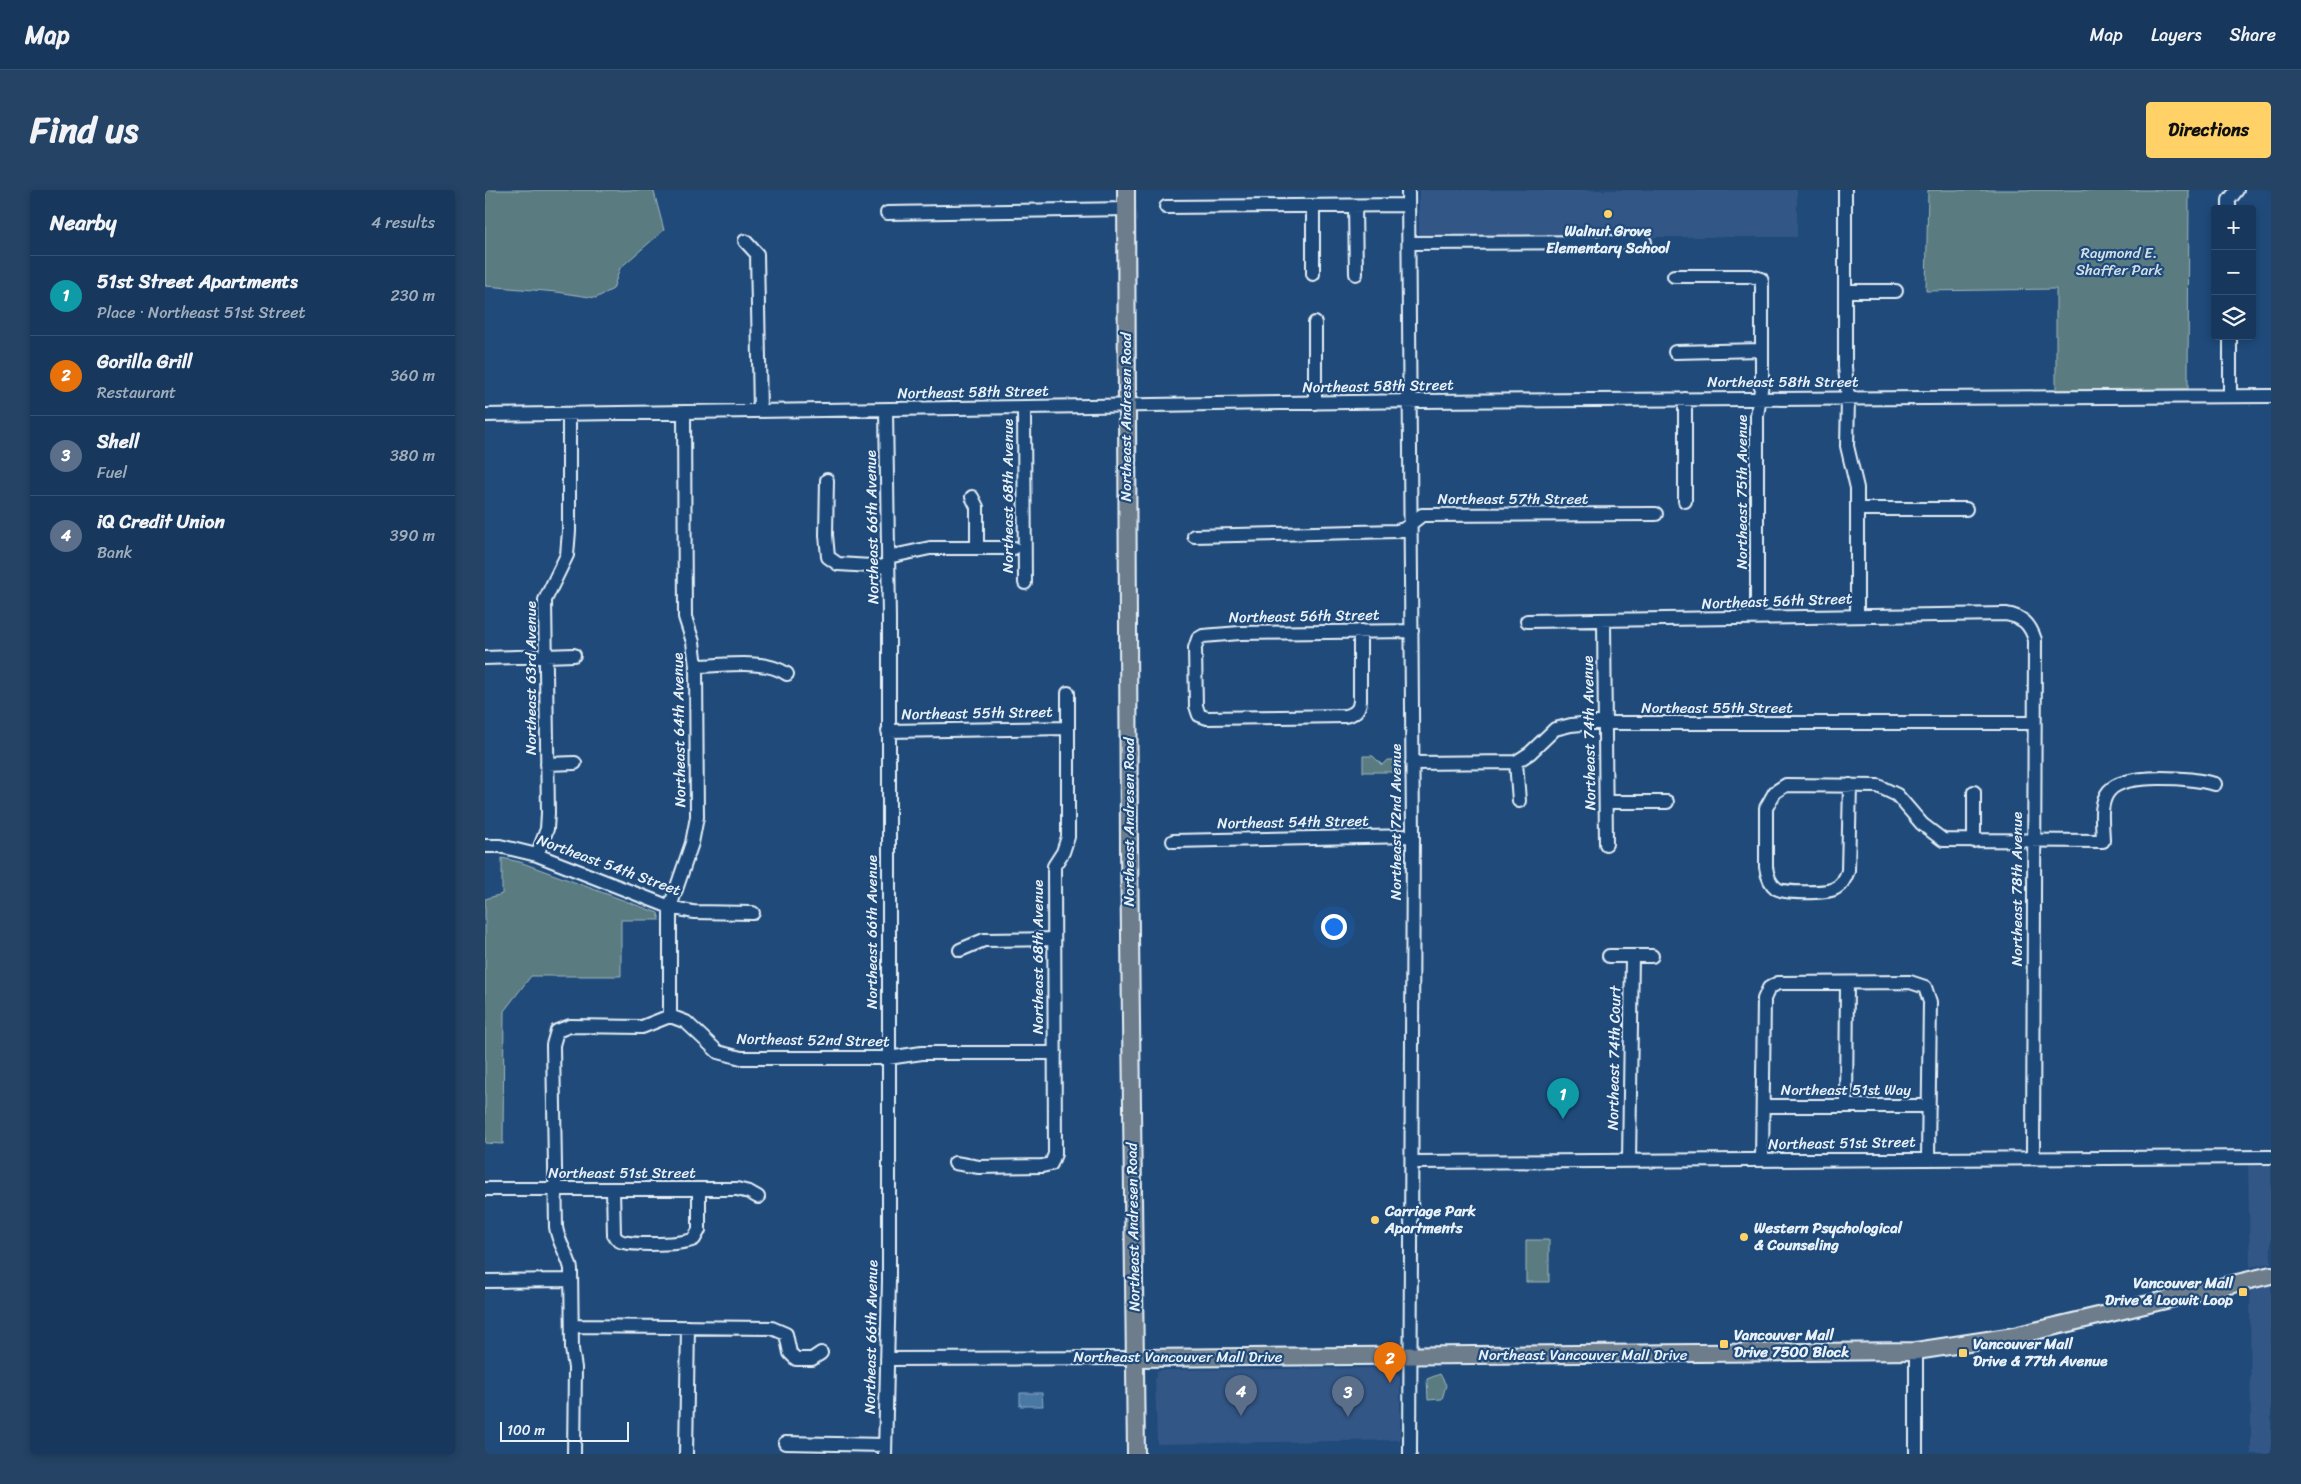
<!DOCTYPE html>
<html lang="en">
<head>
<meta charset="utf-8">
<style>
  body { margin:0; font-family:Sriracha,sans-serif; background:#244365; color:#f1f3f6 }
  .controls { position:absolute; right:15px; top:15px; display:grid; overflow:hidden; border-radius:5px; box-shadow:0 2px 8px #0003 }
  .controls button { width:45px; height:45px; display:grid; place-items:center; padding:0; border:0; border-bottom:1px solid #365272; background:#17385c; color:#f1f3f6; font:25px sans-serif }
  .scale { position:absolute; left:15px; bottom:12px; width:129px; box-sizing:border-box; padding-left:5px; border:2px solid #e8f1f8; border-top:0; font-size:14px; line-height:18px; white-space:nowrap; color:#e8f1f8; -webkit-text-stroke:4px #1f4a7a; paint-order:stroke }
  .you { position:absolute; left:848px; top:736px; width:18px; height:18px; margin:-12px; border:4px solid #fff; border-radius:50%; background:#1a73e8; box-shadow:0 0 0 8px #1a73e833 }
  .badge { display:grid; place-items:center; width:32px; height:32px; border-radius:50%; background:#ffd166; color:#fff; font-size:16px; font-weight:700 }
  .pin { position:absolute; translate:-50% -41px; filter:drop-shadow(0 1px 2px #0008) }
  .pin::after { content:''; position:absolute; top:26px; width:18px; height:15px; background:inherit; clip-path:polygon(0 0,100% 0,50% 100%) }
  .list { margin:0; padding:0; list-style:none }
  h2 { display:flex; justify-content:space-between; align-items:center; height:65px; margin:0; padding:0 20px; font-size:21px }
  h2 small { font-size:16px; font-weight:400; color:#9eacbb }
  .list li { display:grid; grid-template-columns:32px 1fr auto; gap:15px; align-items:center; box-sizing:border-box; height:80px; padding:0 20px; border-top:1px solid #365272 }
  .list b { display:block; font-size:19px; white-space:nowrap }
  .list p { margin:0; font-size:16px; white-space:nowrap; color:#9eacbb }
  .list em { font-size:16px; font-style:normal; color:#9eacbb }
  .icon { flex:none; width:28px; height:28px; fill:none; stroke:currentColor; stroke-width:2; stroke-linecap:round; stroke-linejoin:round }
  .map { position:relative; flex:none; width:1786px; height:1264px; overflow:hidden; border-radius:5px }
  header { display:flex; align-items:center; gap:30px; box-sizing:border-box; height:70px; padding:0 25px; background:#17385c; border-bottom:1px solid #365272 }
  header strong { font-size:24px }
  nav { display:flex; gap:28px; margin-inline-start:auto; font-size:18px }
  .intro { display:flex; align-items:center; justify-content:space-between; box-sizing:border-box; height:120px; padding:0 30px }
  h1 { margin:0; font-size:35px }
  .button { padding:12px 22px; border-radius:5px; background:#ffd166; color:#111; font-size:18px; font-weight:700 }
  main { display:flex; gap:30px; padding:0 30px }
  aside { flex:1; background:#17385c; border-radius:5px; box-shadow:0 2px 8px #0003 }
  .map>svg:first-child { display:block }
  .built { fill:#325686 }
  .green { fill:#5a7c81; stroke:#a1b6bc }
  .water { fill:#4978a5; stroke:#89a8c6 }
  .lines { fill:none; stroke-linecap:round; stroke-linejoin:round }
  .minor-casing { stroke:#e8f1f8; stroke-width:16 }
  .major-casing { stroke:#e8f1f8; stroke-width:20 }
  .minor { stroke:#1f4a7a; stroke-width:12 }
  .major { stroke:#6d7d8c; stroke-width:16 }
  .poi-dot { fill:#ffd166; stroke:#1f4a7a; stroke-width:2 }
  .labels { text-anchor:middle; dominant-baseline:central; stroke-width:4.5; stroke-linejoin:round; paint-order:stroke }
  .poi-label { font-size:15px; font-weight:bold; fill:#e8f1f8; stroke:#1f4a7a; text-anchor:start }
  .park-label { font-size:15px; fill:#d3dfe6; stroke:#1f4a7a }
  .street-label { font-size:15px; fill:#e8f1f8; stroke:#1f4a7a }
</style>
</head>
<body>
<header>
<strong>Map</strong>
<nav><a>Map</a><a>Layers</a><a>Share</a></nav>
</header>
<div class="intro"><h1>Find us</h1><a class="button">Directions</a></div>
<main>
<aside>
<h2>Nearby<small>4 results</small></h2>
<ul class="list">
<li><span class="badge" style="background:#0f9aa8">1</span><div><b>51st Street Apartments</b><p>Place · Northeast 51st Street</p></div><em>230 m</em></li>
<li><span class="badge" style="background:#e8710a">2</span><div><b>Gorilla Grill</b><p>Restaurant</p></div><em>360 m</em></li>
<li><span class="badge" style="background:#5c6f8a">3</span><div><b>Shell</b><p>Fuel</p></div><em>380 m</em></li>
<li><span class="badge" style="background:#5c6f8a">4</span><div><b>iQ Credit Union</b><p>Bank</p></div><em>390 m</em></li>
</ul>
</aside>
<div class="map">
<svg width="1786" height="1264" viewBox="0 0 1786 1264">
  <rect width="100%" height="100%" fill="#1f4a7a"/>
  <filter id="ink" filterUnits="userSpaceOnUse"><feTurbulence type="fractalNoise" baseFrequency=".02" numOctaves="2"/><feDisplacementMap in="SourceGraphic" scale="10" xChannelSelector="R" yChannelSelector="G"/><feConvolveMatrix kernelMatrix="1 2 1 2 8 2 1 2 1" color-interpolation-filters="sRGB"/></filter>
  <g filter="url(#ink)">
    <path class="built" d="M 934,0 L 1312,0 L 1312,47 L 934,47 Z
      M 1763,973 L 1786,973 L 1786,1073 L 1765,1077 Z
      M 1786,1095 L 1786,1264 L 1766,1264 L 1765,1097 Z
      M 907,1178 L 915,1188 L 915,1250 L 672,1254 L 670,1189 L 672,1182 L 676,1180 Z"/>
    <path class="green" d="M 0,0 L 164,0 L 169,2 L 179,40 L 135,78 L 128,99 L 111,108 L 72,102 L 0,96 Z
      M 1443,0 L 1704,0 L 1703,199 L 1571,200 L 1571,99 L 1441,101 Z
      M 878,566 L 888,566 L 897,575 L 902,570 L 909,570 L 909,582 L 878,582 Z
      M 17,668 L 35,672 L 173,723 L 175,730 L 136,730 L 136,786 L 46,786 L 19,821 L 18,954 L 0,953 L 0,709 L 17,704 Z
      M 1041,1050 L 1064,1050 L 1064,1092 L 1041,1092 Z
      M 955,1184 L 961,1195 L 957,1209 L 943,1210 L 942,1189 Z"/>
    <path class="water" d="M 535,1203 L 557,1203 L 558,1216 L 535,1216 Z"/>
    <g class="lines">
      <g class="minor-casing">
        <path id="minor" d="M 923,0 L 928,646 L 925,1264
          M 1360,0 L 1360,177 L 1363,209 L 1362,256 L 1372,298 L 1372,425
          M 828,16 L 828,84
          M 870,16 L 871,84
          M 681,17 L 923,15
          M 1744,19 L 1744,10 L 1752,0
          M 402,23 L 641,19
          M 260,51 L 272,64 L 275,221
          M 924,53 L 1160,52
          M 1189,86 L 1266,86 L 1276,89 L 1277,92 L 1277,193 L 1272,226 L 1272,426
          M 1360,101 L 1411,101
          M 830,133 L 830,213
          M 1745,146 L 1745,206
          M 1190,162 L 1276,160
          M 539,218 L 540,393
          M 0,225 L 934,211 L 1786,206
          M 342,290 L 341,345 L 343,367 L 353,374 L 403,377
          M 487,307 L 492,317 L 492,358
          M 1200,311 L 1200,209
          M 1373,319 L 1481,319
          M 709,346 L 912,341 L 919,339 L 937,325 L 1171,324
          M 403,367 L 445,358 L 529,358
          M 1042,431 L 1521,424 C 1538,427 1545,434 1550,450 L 1548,968
          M 1119,431 L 1121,654
          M 875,441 L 875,511 C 874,521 869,524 860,526 L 722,528 L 714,525 L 711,516 L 710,458 L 713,449 L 718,446 L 755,443 L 927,441
          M 0,468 L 89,465
          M 211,476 C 239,476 278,468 302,484
          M 403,541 L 582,538
          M 1031,572 L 1034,611
          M 927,573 L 1031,572 L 1045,563 L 1070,539 L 1086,535 L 1107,533 L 1549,533
          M 62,574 L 90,573
          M 1365,595 L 1363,681 C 1360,689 1357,695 1349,699 C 1341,703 1298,704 1291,698 C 1284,693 1282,684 1281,677 L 1281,618 L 1290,602 L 1301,595 L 1393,596 L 1412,605 L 1437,634 L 1458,650 L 1618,651 C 1618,636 1613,614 1624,601 C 1640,582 1707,588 1730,594
          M 1121,612 L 1182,612
          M 688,651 L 928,646
          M 1489,651 L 1489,602
          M 0,656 L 15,656 L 52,665 L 185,717 L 208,722 L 268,723
          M 52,665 L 62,639 L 63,623 L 60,410 L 82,365 L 84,341 L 84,224
          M 475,760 L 499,750 L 569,749
          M 1124,766 L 1167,766
          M 185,826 L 185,717 L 207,653 L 212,627 L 211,476 L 208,452 L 200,427 L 199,222
          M 1279,916 L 1444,916
          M 1361,916 L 1362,793
          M 1277,970 L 1279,809 L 1284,798 L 1293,793 L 1425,792 L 1440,797 L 1445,812 L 1443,968
          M 1144,971 L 1147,766
          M 928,972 L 1786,967
          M 470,973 L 494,977 L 557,976 L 566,974 L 570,964 L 569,676 L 578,662 L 583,647 L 583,503
          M 0,999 L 252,999 L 264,1002 L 273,1007
          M 128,999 L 129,1045 C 131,1049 133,1051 138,1052 C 151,1055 198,1055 209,1049 L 214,1040 L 214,999
          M 0,1091 L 86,1090
          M 87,1136 L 287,1138 L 301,1144 L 305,1163 L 311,1169 L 327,1169 L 336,1163
          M 1431,1161 L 1431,1264
          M 402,1169 L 651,1168
          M 300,1253 L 400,1255
          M 89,1264 L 90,1178 L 87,1159 L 86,1079 C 83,1064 73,1053 71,1037 L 68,855 L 72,841 L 85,836 L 157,837 L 185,826 L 201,832 L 233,862 L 256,868 L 403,868 L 437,863 L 570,863
          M 201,1264 L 203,1137
          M 400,1264 L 404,1090 L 404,427 L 401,220"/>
      </g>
      <g class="major-casing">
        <path id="major" d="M 641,0 L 644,657 L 651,1264
          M 651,1168 L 1431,1161 L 1529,1146 L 1786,1085"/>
      </g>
      <use href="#minor" class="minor"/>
      <use href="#major" class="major"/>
    </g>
  </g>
  <g class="poi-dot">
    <circle cx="1123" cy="24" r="5"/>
    <circle cx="890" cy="1030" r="5"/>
    <circle cx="1259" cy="1047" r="5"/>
    <rect x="1753" y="1097" width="10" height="10" rx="2.5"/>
    <rect x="1234" y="1149" width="10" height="10" rx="2.5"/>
    <rect x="1473" y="1158" width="10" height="10" rx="2.5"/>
  </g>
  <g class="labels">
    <g class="poi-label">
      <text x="1123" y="41" text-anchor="middle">Walnut Grove<tspan x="1123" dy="17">Elementary School</tspan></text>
      <text x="900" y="1021">Carriage Park<tspan x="900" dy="17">Apartments</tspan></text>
      <text x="1269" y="1038">Western Psychological<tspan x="1269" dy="17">&amp; Counseling</tspan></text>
      <text x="1748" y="1093" text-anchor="end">Vancouver Mall<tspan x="1748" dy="17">Drive &amp; Loowit Loop</tspan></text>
      <text x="1249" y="1145">Vancouver Mall<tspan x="1249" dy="17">Drive 7500 Block</tspan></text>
      <text x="1488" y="1154">Vancouver Mall<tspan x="1488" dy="17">Drive &amp; 77th Avenue</tspan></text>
    </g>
    <g class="park-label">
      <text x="1634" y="63">Raymond E.<tspan x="1634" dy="17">Shaffer Park</tspan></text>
    </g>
    <g class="street-label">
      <text x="1298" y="192">Northeast 58th Street</text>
      <text transform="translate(893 196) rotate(-1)">Northeast 58th Street</text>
      <text transform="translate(488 202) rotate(-1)">Northeast 58th Street</text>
      <text transform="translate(641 227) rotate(-90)">Northeast Andresen Road</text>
      <text transform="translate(1257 302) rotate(-90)">Northeast 75th Avenue</text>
      <text transform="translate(523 306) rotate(-90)">Northeast 68th Avenue</text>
      <text x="1028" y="309">Northeast 57th Street</text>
      <text transform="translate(387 337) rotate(-91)">Northeast 66th Avenue</text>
      <text transform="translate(1292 411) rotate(-2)">Northeast 56th Street</text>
      <text transform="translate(819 426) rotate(-1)">Northeast 56th Street</text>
      <text transform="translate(46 488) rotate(-90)">Northeast 63rd Avenue</text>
      <text x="1232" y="518">Northeast 55th Street</text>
      <text transform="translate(492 523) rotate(-1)">Northeast 55th Street</text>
      <text transform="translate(194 540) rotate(-91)">Northeast 64th Avenue</text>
      <text transform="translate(1104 543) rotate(-91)">Northeast 74th Avenue</text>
      <text transform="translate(644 632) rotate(-90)">Northeast Andresen Road</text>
      <text transform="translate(808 632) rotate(-1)">Northeast 54th Street</text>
      <text transform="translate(911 632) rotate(-90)">Northeast 72nd Avenue</text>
      <text transform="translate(124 675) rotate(20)">Northeast 54th Street</text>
      <text transform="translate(1532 699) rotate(-90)">Northeast 78th Avenue</text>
      <text transform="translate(387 742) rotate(-90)">Northeast 66th Avenue</text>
      <text transform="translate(553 767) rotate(-90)">Northeast 68th Avenue</text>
      <text transform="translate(328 850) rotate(1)">Northeast 52nd Street</text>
      <text transform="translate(1129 868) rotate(-89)">Northeast 74th Court</text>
      <text x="1361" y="900">Northeast 51st Way</text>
      <text transform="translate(1357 953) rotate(-1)">Northeast 51st Street</text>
      <text x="137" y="983">Northeast 51st Street</text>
      <text transform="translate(648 1037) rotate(-91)">Northeast Andresen Road</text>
      <text transform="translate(386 1147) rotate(-89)">Northeast 66th Avenue</text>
      <text x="1098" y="1165">Northeast Vancouver Mall Drive</text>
      <text x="693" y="1167">Northeast Vancouver Mall Drive</text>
    </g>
  </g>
</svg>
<div class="controls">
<button>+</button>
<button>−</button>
<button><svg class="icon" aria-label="layers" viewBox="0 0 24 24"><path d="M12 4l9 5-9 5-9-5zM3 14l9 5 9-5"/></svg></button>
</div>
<div class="scale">100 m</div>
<div class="you"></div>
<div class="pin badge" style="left:1078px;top:929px;background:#0f9aa8">1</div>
<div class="pin badge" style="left:905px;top:1193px;background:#e8710a">2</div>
<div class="pin badge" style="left:863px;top:1227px;background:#5c6f8a">3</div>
<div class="pin badge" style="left:756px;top:1226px;background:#5c6f8a">4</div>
</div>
</main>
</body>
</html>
